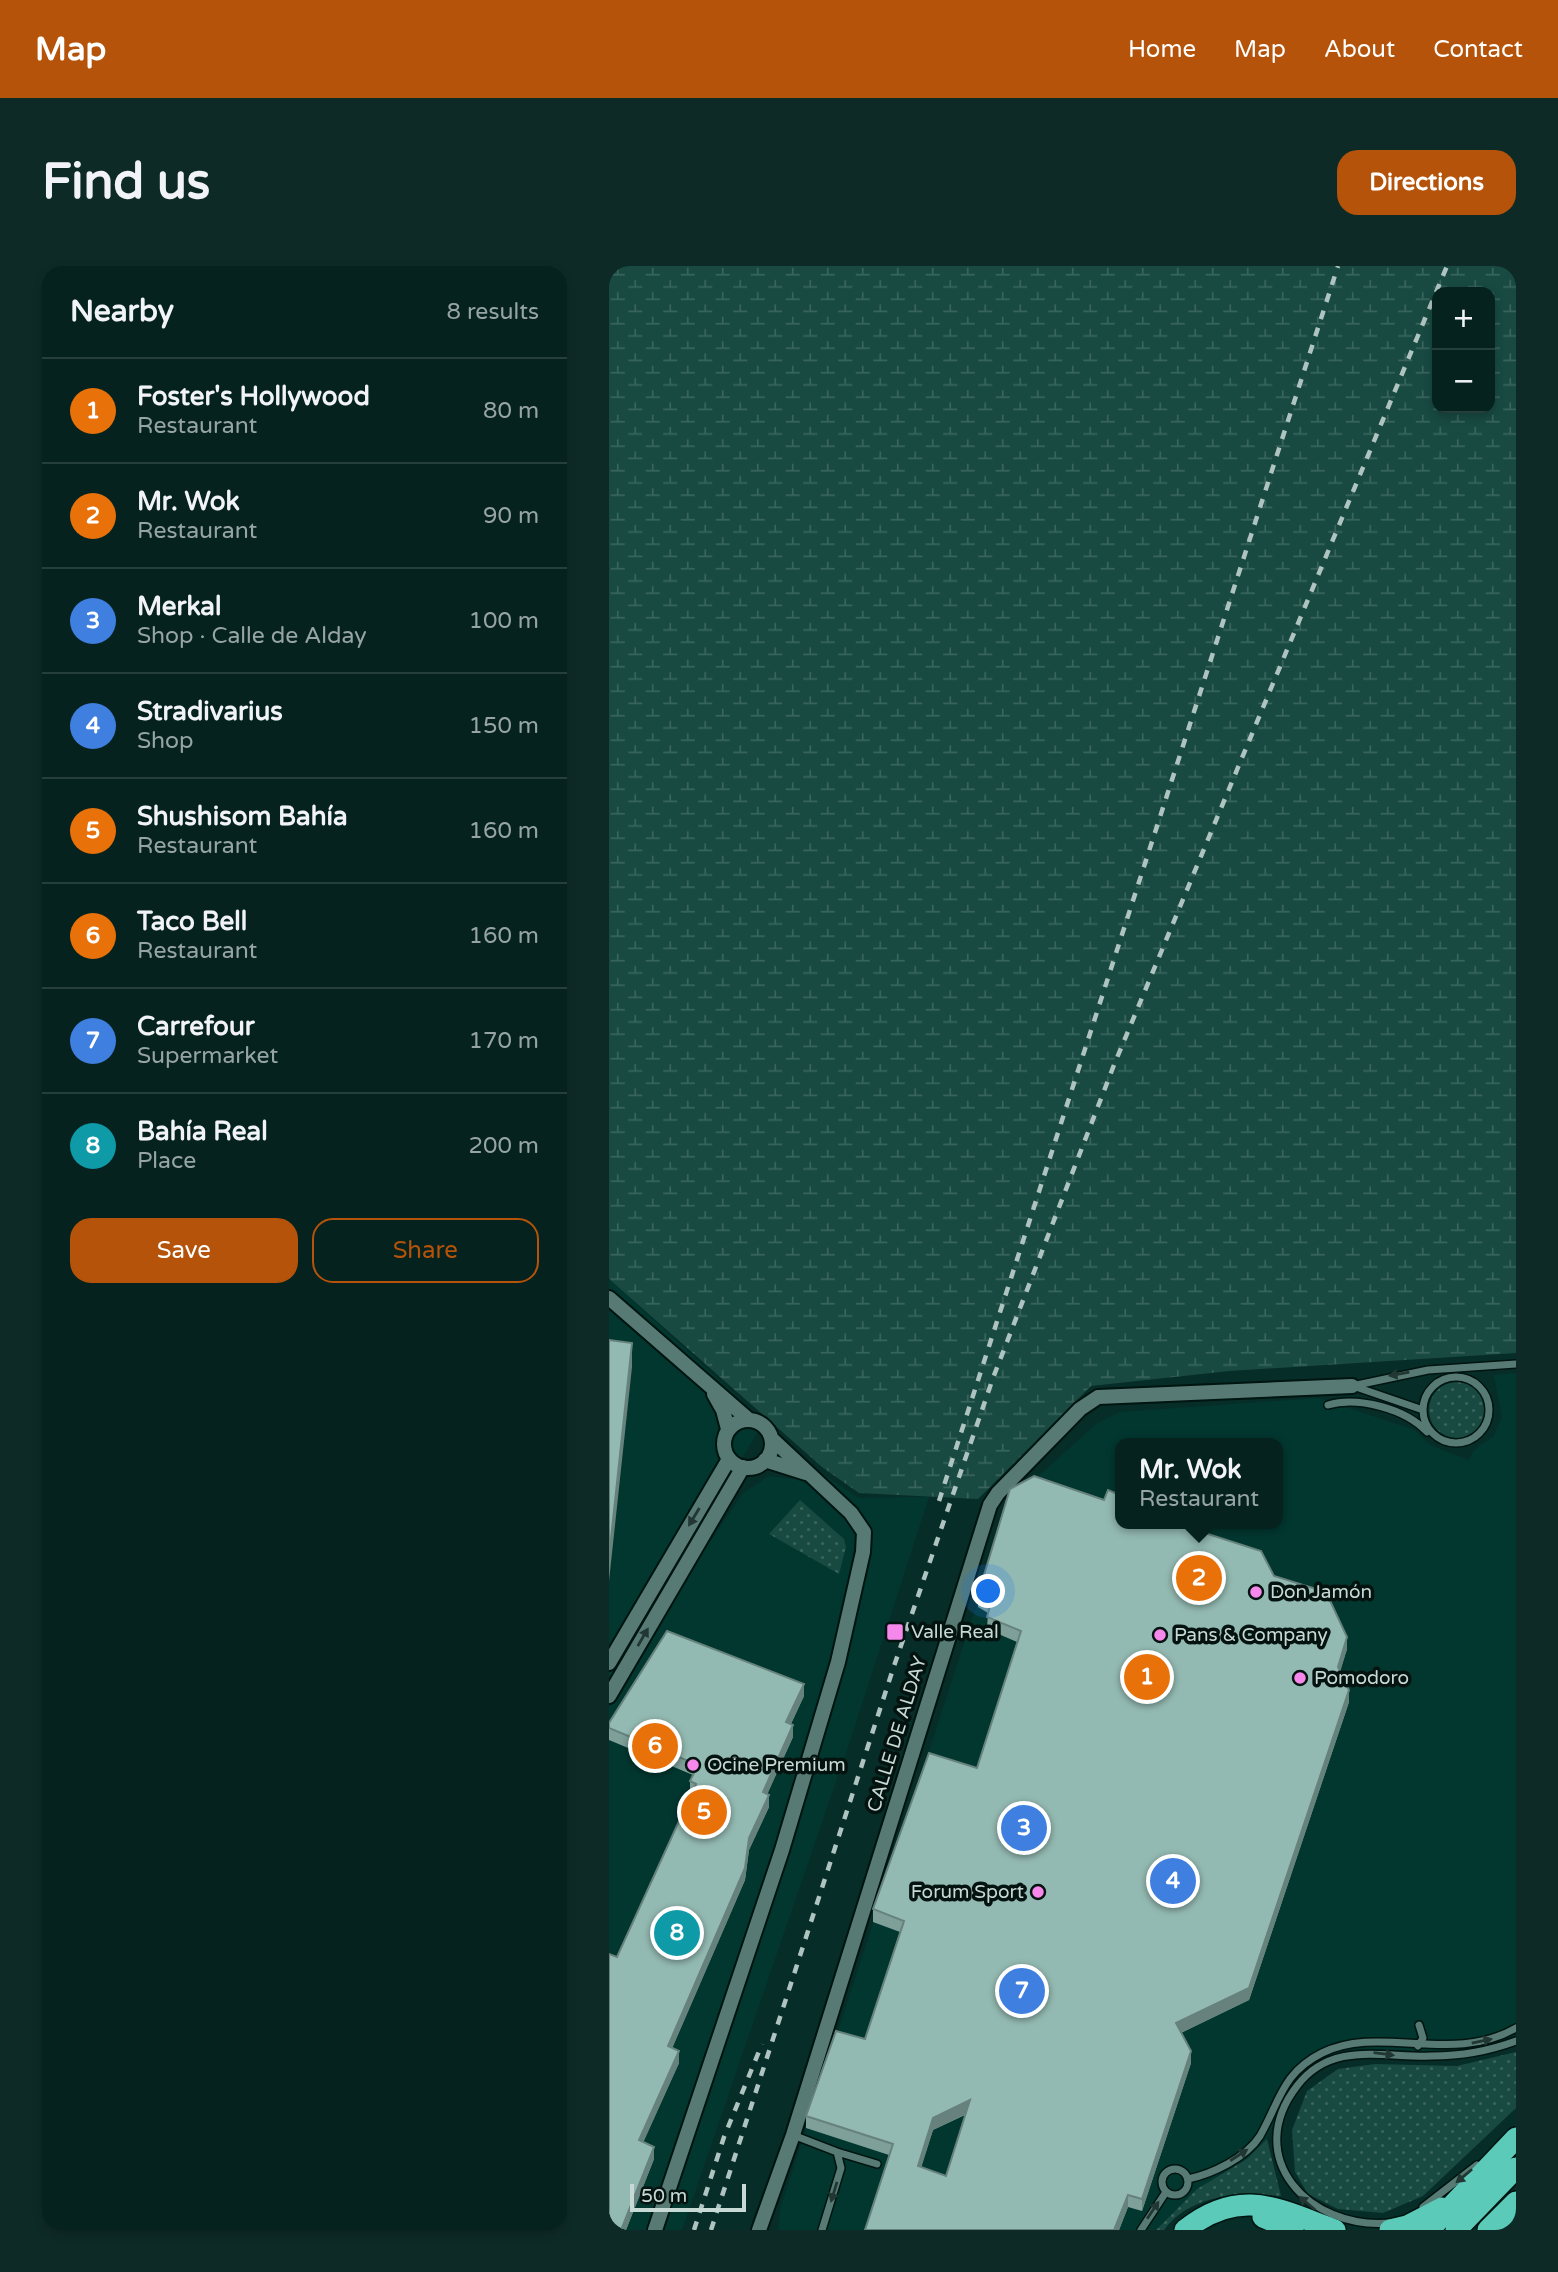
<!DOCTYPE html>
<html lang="en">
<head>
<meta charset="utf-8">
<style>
  body { margin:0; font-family:"Varela Round",sans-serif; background:#0e2a27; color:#f1f3f6 }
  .controls { position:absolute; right:21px; top:21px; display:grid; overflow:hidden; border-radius:14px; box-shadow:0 4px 10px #0003 }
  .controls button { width:63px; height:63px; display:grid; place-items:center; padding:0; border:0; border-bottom:2px solid #263f3c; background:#05221e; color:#f1f3f6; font:35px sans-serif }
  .scale { position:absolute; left:21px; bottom:18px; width:116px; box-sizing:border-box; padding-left:7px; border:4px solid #c6d9d5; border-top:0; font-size:19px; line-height:24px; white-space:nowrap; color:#c6d9d5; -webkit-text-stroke:5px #051310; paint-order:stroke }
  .you { position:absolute; left:380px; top:1326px; width:24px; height:24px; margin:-18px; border:5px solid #fff; border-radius:50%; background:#1a73e8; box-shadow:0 0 0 10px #1a73e833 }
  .badge { display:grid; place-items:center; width:46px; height:46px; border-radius:50%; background:#b45309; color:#fff; font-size:23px; font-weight:700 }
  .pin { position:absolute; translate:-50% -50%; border:4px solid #fff; box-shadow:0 2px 7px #0006 }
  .popup { position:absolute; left:506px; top:1172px; width:168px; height:91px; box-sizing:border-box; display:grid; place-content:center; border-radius:14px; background:#05221e; filter:drop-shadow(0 2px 5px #0005); font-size:23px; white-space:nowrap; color:#97a4a4 }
  .popup b { font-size:26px; color:#f1f3f6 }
  .popup::after { content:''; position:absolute; left:50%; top:100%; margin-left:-14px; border:14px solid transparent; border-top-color:#05221e }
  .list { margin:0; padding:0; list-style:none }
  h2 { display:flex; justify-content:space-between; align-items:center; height:91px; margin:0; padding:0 28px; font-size:30px }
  h2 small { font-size:23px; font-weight:400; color:#97a4a4 }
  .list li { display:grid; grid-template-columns:46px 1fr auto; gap:21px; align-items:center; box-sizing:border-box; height:105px; padding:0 28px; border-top:2px solid #263f3c }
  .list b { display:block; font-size:26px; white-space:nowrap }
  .list p { margin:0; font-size:23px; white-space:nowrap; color:#97a4a4 }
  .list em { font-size:23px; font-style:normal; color:#97a4a4 }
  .actions { display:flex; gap:14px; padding:21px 28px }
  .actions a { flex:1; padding:16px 0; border:2px solid #b45309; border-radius:21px; text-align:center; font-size:24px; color:#b45309 }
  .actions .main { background:#b45309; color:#fff }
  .map { position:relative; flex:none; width:907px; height:1964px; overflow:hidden; border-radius:21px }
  header { display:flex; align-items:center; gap:42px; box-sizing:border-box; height:98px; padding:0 35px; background:#b45309; color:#fff }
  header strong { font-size:33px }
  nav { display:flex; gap:38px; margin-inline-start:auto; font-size:24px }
  .intro { display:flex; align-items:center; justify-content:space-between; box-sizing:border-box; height:168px; padding:0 42px }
  h1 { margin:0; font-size:49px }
  .button { padding:18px 32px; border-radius:21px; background:#b45309; color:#fff; font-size:24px; font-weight:700 }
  main { display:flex; gap:42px; padding:0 42px }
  aside { flex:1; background:#05221e; border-radius:21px; box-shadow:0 4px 10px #0003 }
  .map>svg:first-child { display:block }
  .built { fill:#023730; fill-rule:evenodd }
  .grass { fill:url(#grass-dots) }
  .wetland { fill:url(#wetland-marsh); fill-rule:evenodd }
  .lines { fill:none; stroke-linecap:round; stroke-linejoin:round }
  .service-casing { stroke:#001410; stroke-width:10 }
  .minor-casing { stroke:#001410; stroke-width:18 }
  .motorway-casing { stroke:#001410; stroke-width:24 }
  .service { stroke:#577b74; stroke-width:7 }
  .minor { stroke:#577b74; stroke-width:14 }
  .motorway { stroke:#5bcab8; stroke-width:21 }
  .rail { stroke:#afc4c0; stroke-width:4.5; stroke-dasharray:9 9; stroke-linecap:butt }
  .wall { fill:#7ea099; fill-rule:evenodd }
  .shaded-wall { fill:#67827d }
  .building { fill:#93bab2; stroke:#67827d; stroke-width:2; fill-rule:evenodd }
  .oneway { fill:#223733 }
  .poi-dot { fill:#f788eb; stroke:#051310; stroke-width:2.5 }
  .labels { text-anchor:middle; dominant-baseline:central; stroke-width:7; stroke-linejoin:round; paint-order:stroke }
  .poi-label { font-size:19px; fill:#c6d9d5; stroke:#051310; text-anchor:start }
  .street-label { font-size:19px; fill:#c6d9d5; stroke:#051310 }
</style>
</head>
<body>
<header>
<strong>Map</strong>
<nav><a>Home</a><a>Map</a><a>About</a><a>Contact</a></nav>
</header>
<div class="intro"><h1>Find us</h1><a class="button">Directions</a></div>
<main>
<aside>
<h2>Nearby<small>8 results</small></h2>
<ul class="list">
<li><span class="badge" style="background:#e8710a">1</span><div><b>Foster's Hollywood</b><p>Restaurant</p></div><em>80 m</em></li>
<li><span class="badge" style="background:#e8710a">2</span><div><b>Mr. Wok</b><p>Restaurant</p></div><em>90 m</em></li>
<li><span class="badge" style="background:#3f7fe0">3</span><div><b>Merkal</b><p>Shop · Calle de Alday</p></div><em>100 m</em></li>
<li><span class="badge" style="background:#3f7fe0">4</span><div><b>Stradivarius</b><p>Shop</p></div><em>150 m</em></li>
<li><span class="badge" style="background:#e8710a">5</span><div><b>Shushisom Bahía</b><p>Restaurant</p></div><em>160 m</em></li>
<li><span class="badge" style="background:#e8710a">6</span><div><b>Taco Bell</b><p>Restaurant</p></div><em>160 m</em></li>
<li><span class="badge" style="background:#3f7fe0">7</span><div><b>Carrefour</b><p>Supermarket</p></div><em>170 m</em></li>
<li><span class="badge" style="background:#0f9aa8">8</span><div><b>Bahía Real</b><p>Place</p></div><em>200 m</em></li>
</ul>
<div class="actions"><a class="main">Save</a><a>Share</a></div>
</aside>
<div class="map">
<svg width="907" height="1964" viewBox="0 0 907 1964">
  <defs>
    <pattern id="grass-dots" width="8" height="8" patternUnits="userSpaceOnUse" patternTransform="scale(1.75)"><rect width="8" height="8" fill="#184a42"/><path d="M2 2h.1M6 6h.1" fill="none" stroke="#38645c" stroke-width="1.8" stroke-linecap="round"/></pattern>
    <pattern id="wetland-marsh" width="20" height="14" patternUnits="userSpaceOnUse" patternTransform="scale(1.75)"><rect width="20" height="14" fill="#184a42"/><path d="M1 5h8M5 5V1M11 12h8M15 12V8" fill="none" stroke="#38645c"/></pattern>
  </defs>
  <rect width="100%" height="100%" fill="#072d28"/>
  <path class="built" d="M 0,1013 L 155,1155 L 0,1420 Z
    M 907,1107 L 907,1768 L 870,1781 L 815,1785 L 741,1782 L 713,1792 L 695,1804 L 679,1824 L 658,1873 L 638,1893 L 588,1923 L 547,1964 L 169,1964 L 172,1940 L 401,1236 L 487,1158 L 511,1146 L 710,1132 L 806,1164 L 821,1179 L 860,1194 L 865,1184 L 885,1170 L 893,1151 L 885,1109 ZM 511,1177 L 669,1177 L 669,1258 L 511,1258 Z
    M 202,1200 L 250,1232 L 320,1231 L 243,1469 L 73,1964 L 0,1964 L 0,1435 L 42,1363 L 134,1227 L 160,1210 L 187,1213 Z"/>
  <path class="grass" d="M820 1144a28 28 0 1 1 56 0a28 28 0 1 1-56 0Z
    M 191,1234 L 235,1273 L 237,1281 L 230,1308 L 160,1268 Z
    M 907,1786 L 907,1842 L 814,1930 L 774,1947 L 729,1943 L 699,1928 L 686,1906 L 683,1864 L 698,1825 L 729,1803 L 766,1798 L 848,1800 Z
    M 658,1873 L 672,1930 C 630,1927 583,1927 555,1964 L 547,1964 L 588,1923 L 638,1893 Z"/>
  <path class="wetland" d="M 0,0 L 907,0 L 907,1087 L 620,1105 L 482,1120 L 369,1233 L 250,1227 L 213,1201 L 0,1013 ZM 828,26 L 881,26 L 881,142 L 828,142 Z"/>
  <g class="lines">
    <g class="service-casing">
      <path id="service" d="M814 1144a33 33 0 1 1 66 0a33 33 0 1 1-66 0Z
        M 743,1120 L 819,1104 L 907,1098
        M 744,1120 L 814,1144
        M 719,1139 C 749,1130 797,1143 818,1166
        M 809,1780 L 814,1772 L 810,1759
        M 184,1869 L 228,1886 L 232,1902 L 213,1964
        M 228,1886 L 268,1898
        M553 1916a13 13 0 1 1 26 0a13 13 0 1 1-26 0Z
        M 579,1913 C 603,1908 637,1892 651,1870 C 671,1835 673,1807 713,1787 C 771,1758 843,1799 907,1762
        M 814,1941 L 868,1899
        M 781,1957 C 699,1964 633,1891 688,1820 C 723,1774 775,1792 823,1790 C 852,1790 880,1785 907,1775
        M 532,1964 L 557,1926"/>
    </g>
    <g class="minor-casing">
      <path id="minor" d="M 0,1032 L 139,1153
        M 105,1128 L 114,1144 L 119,1163
        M115 1178a24 24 0 1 1 48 0a24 24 0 1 1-48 0Z
        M 156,1194 L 197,1207
        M 0,1397 L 120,1193
        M 0,1430 L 134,1201
        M 46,1964 L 173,1584 L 229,1396 L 254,1286 L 255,1266 L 242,1247 L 162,1172
        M 150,1964 L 184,1869 L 381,1239 L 389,1227 L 471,1143 L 489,1131 L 743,1120"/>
    </g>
    <g class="motorway-casing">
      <path id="motorway" d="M 654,1951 L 684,1964
        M 576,1964 C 631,1920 669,1943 726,1964
        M 781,1964 L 798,1960 L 833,1942
        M 820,1964 L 907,1872
        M 847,1964 L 907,1902
        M 879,1964 L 907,1936
        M 900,1964 L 907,1956"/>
    </g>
    <use href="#service" class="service"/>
    <use href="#minor" class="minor"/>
    <use href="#motorway" class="motorway"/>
    <path class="rail" d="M 330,1235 L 729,0
      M 85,1964 L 115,1871 L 153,1778
      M 102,1964 L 285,1400 L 384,1112 L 505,799 L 838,0"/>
  </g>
  <path class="wall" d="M 495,1234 L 511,1258 L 665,1310 L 738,1383 L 731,1405 L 740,1436 L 640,1734 L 572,1767 L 582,1797 L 533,1945 L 519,1941 L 510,1964 L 256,1964 L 280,1889 L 197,1862 L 197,1850 L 256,1773 L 291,1666 L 264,1656 L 264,1643 L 368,1502 L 408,1376 L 378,1363 L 379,1347 L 369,1341 L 369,1329 ZM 356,1849 L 337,1910 L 312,1901 L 324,1864 Z
    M 195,1430 L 182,1458 L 184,1471 L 158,1528 L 160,1541 L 140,1584 L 136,1614 L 63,1782 L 70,1797 L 34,1876 L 45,1893 L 17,1964 L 0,1964 L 0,1688 L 8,1691 L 83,1528 L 81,1527 L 81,1515 L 84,1509 L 0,1474 L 0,1457 Z"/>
  <path class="shaded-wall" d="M 23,1077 L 23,1101 L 0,1315 L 0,1291 Z
    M 738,1371 L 738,1383 L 729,1413 L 729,1401 Z
    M 195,1418 L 195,1430 L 177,1468 L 177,1456 Z
    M 740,1424 L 740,1436 L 640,1734 L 567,1769 L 567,1757 Z
    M 184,1459 L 184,1471 L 154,1538 L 154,1526 Z
    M 160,1529 L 160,1541 L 140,1584 L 136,1614 L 59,1792 L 59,1780 L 140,1572 Z
    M 70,1785 L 70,1797 L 30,1886 L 30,1874 Z
    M 582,1785 L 582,1797 L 533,1945 L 533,1933 Z
    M 361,1834 L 361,1846 L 324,1864 L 309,1912 L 309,1900 L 324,1852 Z
    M 45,1881 L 45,1893 L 17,1964 L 12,1964 Z
    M 519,1929 L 519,1941 L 510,1964 L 505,1964 Z"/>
  <path class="building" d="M 0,1074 L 23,1077 L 0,1291 Z
    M 425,1210 L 495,1234 L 499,1224 L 511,1229 L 511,1258 L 568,1258 L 652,1285 L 665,1310 L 717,1326 L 738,1371 L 729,1401 L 740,1424 L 640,1722 L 567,1757 L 582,1785 L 533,1933 L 519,1929 L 505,1964 L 256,1964 L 284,1878 L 197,1850 L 227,1765 L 256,1773 L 295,1655 L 264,1643 L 320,1487 L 368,1502 L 412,1365 L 378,1351 L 382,1336 L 369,1329 L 401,1223 ZM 361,1834 L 337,1910 L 309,1900 L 324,1852 Z
    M 58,1365 L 195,1418 L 177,1456 L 184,1459 L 154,1526 L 160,1529 L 140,1572 L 136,1602 L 59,1780 L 70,1785 L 30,1874 L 45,1881 L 12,1964 L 0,1960 L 0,1688 L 8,1691 L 87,1518 L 81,1515 L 89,1499 L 0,1462 L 0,1457 Z"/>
  <defs><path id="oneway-solid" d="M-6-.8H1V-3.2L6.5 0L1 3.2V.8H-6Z" transform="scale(1.75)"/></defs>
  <g class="oneway">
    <use href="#oneway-solid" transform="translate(790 1108) rotate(170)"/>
    <use href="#oneway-solid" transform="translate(85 1251) rotate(121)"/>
    <use href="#oneway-solid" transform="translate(34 1371) rotate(-60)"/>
    <use href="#oneway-solid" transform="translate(873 1775) rotate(-12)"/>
    <use href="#oneway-solid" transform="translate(775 1788) rotate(7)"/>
    <use href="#oneway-solid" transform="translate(630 1889) rotate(-33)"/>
    <use href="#oneway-solid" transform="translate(855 1910) rotate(140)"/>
    <use href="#oneway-solid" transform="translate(225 1926) rotate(107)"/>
    <use href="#oneway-solid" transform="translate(698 1937) rotate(-140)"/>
    <use href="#oneway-solid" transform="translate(544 1944) rotate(-56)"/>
  </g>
  <g class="poi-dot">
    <circle cx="647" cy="1326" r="7"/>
    <rect x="277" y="1357" width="18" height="18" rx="3.5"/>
    <circle cx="551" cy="1369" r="7"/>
    <circle cx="691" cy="1412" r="7"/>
    <circle cx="84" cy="1499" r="7"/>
    <circle cx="429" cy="1626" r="7"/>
  </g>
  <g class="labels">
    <g class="poi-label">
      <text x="661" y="1326">Don Jamón</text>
      <text x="302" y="1366">Valle Real</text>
      <text x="565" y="1369">Pans &amp; Company</text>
      <text x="705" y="1412">Pomodoro</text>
      <text x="98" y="1499">Ocine Premium</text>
      <text x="415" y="1626" text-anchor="end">Forum Sport</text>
    </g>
    <g class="street-label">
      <text transform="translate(288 1468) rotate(-73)">CALLE DE ALDAY</text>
    </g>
  </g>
</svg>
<div class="controls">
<button>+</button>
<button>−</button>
</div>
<div class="scale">50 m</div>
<div class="you"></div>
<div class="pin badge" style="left:538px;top:1411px;background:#e8710a">1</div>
<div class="pin badge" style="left:590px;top:1312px;background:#e8710a">2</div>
<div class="popup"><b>Mr. Wok</b>Restaurant</div>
<div class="pin badge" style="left:415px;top:1562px;background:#3f7fe0">3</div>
<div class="pin badge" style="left:564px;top:1615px;background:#3f7fe0">4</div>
<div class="pin badge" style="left:95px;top:1546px;background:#e8710a">5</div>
<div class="pin badge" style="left:46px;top:1480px;background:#e8710a">6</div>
<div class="pin badge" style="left:413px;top:1725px;background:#3f7fe0">7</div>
<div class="pin badge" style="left:68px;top:1667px;background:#0f9aa8">8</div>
</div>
</main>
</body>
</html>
